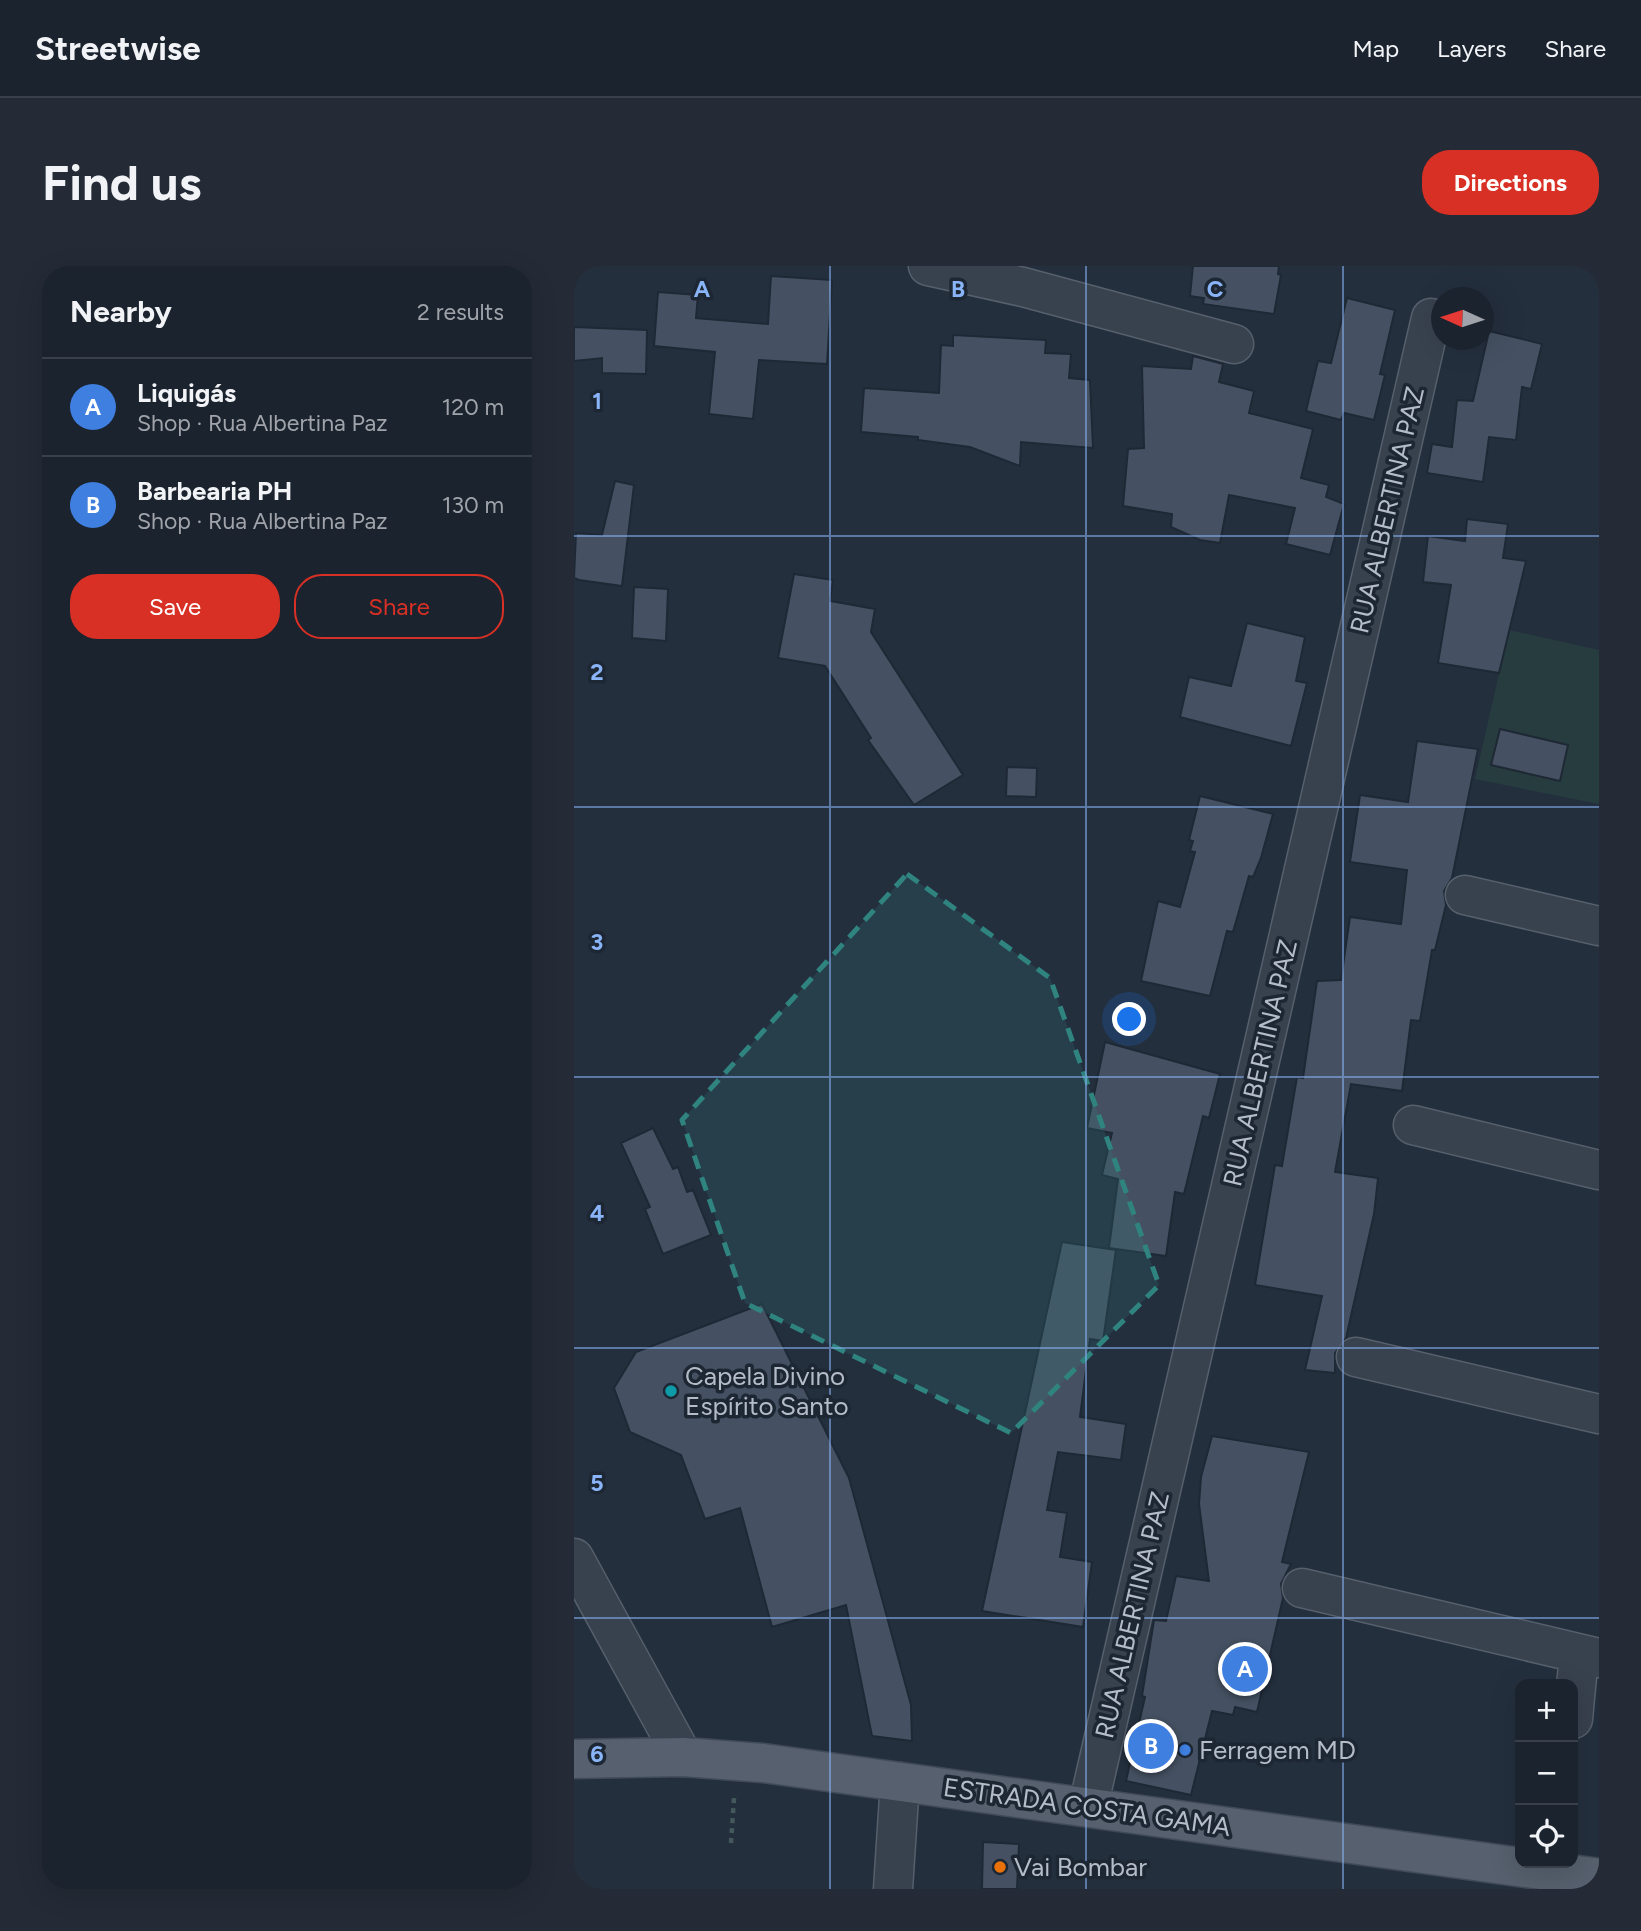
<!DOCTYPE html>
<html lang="en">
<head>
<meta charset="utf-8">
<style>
  body { margin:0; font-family:Figtree,sans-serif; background:#242b36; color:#f1f3f6 }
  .controls { position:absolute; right:21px; bottom:21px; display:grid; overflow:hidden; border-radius:14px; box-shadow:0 7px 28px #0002 }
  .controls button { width:63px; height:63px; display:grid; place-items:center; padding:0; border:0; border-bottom:2px solid #39404a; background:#1b232e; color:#f1f3f6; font:35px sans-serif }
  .compass { position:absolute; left:857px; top:21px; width:63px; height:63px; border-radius:50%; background:#1b232e; box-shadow:0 7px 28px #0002; rotate:273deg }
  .you { position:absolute; left:556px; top:754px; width:24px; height:24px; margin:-18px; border:5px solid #fff; border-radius:50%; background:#1a73e8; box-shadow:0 0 0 10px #1a73e833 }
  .badge { display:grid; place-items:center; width:46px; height:46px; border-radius:50%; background:#d93025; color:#fff; font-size:23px; font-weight:700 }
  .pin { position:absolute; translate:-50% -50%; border:4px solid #fff; box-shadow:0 2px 7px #0006 }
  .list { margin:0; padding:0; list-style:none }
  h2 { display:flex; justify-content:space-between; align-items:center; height:91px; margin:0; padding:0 28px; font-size:30px }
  h2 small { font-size:23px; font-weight:400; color:#a0a4aa }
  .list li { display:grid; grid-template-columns:46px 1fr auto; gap:21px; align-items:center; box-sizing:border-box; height:98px; padding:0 28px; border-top:2px solid #39404a }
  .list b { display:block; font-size:26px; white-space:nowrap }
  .list p { margin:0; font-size:23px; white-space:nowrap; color:#a0a4aa }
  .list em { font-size:23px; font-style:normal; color:#a0a4aa }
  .actions { display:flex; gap:14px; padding:21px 28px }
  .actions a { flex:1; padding:16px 0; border:2px solid #d93025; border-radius:28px; text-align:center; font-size:24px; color:#d93025 }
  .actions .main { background:#d93025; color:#fff }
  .icon { flex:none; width:38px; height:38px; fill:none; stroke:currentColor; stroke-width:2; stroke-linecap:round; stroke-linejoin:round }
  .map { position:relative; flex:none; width:1025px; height:1623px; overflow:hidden; border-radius:28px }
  header { display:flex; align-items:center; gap:42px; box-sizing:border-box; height:98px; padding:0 35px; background:#1b232e; border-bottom:2px solid #39404a }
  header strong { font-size:33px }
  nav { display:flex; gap:38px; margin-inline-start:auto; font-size:24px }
  .intro { display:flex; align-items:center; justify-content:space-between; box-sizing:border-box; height:168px; padding:0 42px }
  h1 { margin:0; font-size:49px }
  .button { padding:18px 32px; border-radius:28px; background:#d93025; color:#fff; font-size:24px; font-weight:700 }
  main { display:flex; gap:42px; padding:0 42px }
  aside { flex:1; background:#1b232e; border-radius:28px; box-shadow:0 7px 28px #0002 }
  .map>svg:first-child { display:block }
  .green { fill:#263c3f }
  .building { fill:#455162; stroke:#1f2835; stroke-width:2 }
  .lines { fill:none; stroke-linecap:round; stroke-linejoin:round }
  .minor-casing { stroke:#565f6c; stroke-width:41 }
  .major-casing { stroke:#414a57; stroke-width:41 }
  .path { stroke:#44595c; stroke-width:4.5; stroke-dasharray:5 5; stroke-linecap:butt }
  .minor { stroke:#38414e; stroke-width:38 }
  .major { stroke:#56606e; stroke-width:38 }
  .marked { fill:#308480; fill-opacity:0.2; stroke:#308480; stroke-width:5; stroke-dasharray:14 9; stroke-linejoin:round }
  .grid { fill:none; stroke:#8ab4f8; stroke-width:2; stroke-opacity:0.55 }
  .culture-dot { fill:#0f9aa8; stroke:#1d2633; stroke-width:2.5 }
  .shop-dot { fill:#3f7fe0; stroke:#1d2633; stroke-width:2.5 }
  .food-dot { fill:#e8710a; stroke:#1d2633; stroke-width:2.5 }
  .labels { text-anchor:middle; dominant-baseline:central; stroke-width:7; stroke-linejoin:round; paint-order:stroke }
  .street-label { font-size:26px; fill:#b4bcc9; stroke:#1d2633 }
  .poi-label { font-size:26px; fill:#b4bcc9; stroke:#1d2633; text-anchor:start }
  .grid-label { font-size:23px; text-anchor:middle; font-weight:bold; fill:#8ab4f8; stroke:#1d2633; stroke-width:7; stroke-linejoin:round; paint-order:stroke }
</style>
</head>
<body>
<header>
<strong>Streetwise</strong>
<nav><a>Map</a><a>Layers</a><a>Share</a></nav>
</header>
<div class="intro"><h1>Find us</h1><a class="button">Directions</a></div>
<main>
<aside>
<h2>Nearby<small>2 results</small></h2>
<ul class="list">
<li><span class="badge" style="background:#3f7fe0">A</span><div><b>Liquigás</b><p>Shop · Rua Albertina Paz</p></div><em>120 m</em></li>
<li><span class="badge" style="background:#3f7fe0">B</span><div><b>Barbearia PH</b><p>Shop · Rua Albertina Paz</p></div><em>130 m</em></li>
</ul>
<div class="actions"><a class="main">Save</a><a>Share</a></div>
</aside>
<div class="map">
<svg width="1025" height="1623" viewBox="0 0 1025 1623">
  <rect width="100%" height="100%" fill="#242f3e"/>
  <path class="green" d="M 935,364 L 1025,384 L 1025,538 L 901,513 Z"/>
  <path class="building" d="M 619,0 L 705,0 L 704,8 L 707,9 L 700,48 L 629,38 L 630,32 L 616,30 Z
    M 197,10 L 258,14 L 253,98 L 185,94 L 179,153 L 135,148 L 141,86 L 80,80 L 84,26 L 124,29 L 122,52 L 194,58 Z
    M 773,32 L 821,44 L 806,108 L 811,109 L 800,154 L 770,147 L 767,154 L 732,145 L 744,95 L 757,97 Z
    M 0,61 L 73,64 L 72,108 L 28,107 L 28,92 L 0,95 Z
    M 915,65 L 968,78 L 957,123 L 948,121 L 942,174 L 915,171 L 909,216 L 853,207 L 858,178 L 878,181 L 883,134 L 899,135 Z
    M 379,69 L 472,74 L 471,87 L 497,88 L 495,112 L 516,114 L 519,182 L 447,176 L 446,200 L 396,181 L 344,174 L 344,171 L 287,166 L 290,122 L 365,127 L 367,79 L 379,80 Z
    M 619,90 L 649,98 L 645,116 L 680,125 L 675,147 L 739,163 L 727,212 L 755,219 L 752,231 L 770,238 L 756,289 L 712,278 L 721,242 L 655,229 L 646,277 L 626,274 L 597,261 L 598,248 L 549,240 L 554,183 L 570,182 L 568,100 L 617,103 Z
    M 41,215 L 60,219 L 48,320 L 5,314 L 0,312 L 2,267 L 28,269 Z
    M 893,253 L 934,258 L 929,292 L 952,295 L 925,407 L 864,397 L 877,319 L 849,316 L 854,270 L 891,275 Z
    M 220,308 L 259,314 L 256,335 L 301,343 L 297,366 L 389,509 L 340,539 L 294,474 L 297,472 L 251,400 L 204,392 Z
    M 60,321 L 94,323 L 92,375 L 58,372 Z
    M 673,357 L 731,371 L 722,415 L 733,417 L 717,480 L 606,451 L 615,411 L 657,420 Z
    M 926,463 L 994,479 L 986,515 L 917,499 Z
    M 843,475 L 904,483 L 878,612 L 870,625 L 872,639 L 861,684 L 858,684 L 846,755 L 837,754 L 828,825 L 777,818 L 761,906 L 804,912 L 800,948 L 772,1072 L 761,1087 L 761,1107 L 731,1104 L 748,1030 L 681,1019 L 701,899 L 708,900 L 723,811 L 729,812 L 743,715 L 767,714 L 776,651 L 827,658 L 833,604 L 776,596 L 786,529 L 834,536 Z
    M 433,501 L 463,502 L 462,531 L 432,530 Z
    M 626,530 L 699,548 L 687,592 L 679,611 L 675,610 L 659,666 L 653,665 L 636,730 L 567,715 L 584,635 L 606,641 L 621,586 L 616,585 L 619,575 L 615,574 Z
    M 531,776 L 646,808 L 635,852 L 629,850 L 610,928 L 601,926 L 592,990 L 535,982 L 544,913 L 528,909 L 538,867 L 513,862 Z
    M 79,862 L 99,903 L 104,901 L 113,926 L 119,924 L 137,969 L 89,988 L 71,943 L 76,941 L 47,877 Z
    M 488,976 L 542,984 L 529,1075 L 516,1073 L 506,1151 L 552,1158 L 547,1194 L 484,1186 L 473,1244 L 493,1247 L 486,1291 L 518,1296 L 509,1361 L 408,1345 Z
    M 188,1038 L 275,1212 L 337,1439 L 338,1475 L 298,1470 L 272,1339 L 198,1361 L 166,1242 L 131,1253 L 107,1189 L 56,1166 L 40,1122 L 62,1086 Z
    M 638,1170 L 735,1186 L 708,1296 L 717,1298 L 707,1318 L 709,1332 L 683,1446 L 661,1441 L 659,1449 L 638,1445 L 617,1529 L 552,1515 L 571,1431 L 568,1430 L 580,1354 L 592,1355 L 602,1310 L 635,1315 L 625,1238 L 627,1211 Z
    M 409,1576 L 445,1578 L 443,1623 L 408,1623 Z"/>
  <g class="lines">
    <g class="minor-casing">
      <path id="minor" d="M 354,0 L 449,21 L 660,78
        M 891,629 L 1025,660
        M 839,859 L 1025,904
        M 782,1091 L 1025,1148
        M 0,1292 L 109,1491
        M 728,1322 L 1025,1392
        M 999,1453 L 1005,1389
        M 514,1541 L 857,52
        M 319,1623 L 326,1516"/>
    </g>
    <g class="major-casing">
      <path id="major" d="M 0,1493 L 109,1491 L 189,1497 L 1025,1612"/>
    </g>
    <path class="path" d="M 157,1577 L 160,1532"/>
    <use href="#minor" class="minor"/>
    <use href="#major" class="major"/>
  </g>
  <path class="marked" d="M 333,608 L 476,712 L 585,1019 L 437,1167 L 171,1037 L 108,854 Z"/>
  <path class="grid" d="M 256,0 L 256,1623M 512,0 L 512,1623M 769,0 L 769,1623M 0,270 L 1025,270M 0,541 L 1025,541M 0,811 L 1025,811M 0,1082 L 1025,1082M 0,1352 L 1025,1352"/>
  <circle class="culture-dot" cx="97" cy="1125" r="7"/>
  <circle class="shop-dot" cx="611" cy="1484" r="7"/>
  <circle class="food-dot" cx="426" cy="1601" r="7"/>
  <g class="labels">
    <g class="street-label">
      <text transform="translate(813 244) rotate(-77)">RUA ALBERTINA PAZ</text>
      <text transform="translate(686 797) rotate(-77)">RUA ALBERTINA PAZ</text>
      <text transform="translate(558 1349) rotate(-77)">RUA ALBERTINA PAZ</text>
      <text transform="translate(513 1541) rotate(8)">ESTRADA COSTA GAMA</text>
    </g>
    <g class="poi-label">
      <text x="111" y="1110">Capela Divino<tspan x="111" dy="30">Espírito Santo</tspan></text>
      <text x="625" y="1484">Ferragem MD</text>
      <text x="440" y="1601">Vai Bombar</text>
    </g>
  </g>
  <g class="grid-label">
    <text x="128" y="31">A</text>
    <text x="384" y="31">B</text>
    <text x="641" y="31">C</text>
    <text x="23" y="143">1</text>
    <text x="23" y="414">2</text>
    <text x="23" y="684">3</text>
    <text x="23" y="955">4</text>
    <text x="23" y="1225">5</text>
    <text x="23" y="1496">6</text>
  </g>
</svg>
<div class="controls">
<button>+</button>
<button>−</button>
<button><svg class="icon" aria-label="locate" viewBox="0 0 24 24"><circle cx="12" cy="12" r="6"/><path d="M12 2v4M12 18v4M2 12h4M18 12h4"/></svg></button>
</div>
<svg class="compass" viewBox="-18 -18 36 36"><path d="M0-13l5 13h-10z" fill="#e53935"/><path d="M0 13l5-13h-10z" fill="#a0a4aa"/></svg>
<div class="you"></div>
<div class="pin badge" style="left:671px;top:1403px;background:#3f7fe0">A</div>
<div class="pin badge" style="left:577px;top:1480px;background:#3f7fe0">B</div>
</div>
</main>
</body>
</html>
